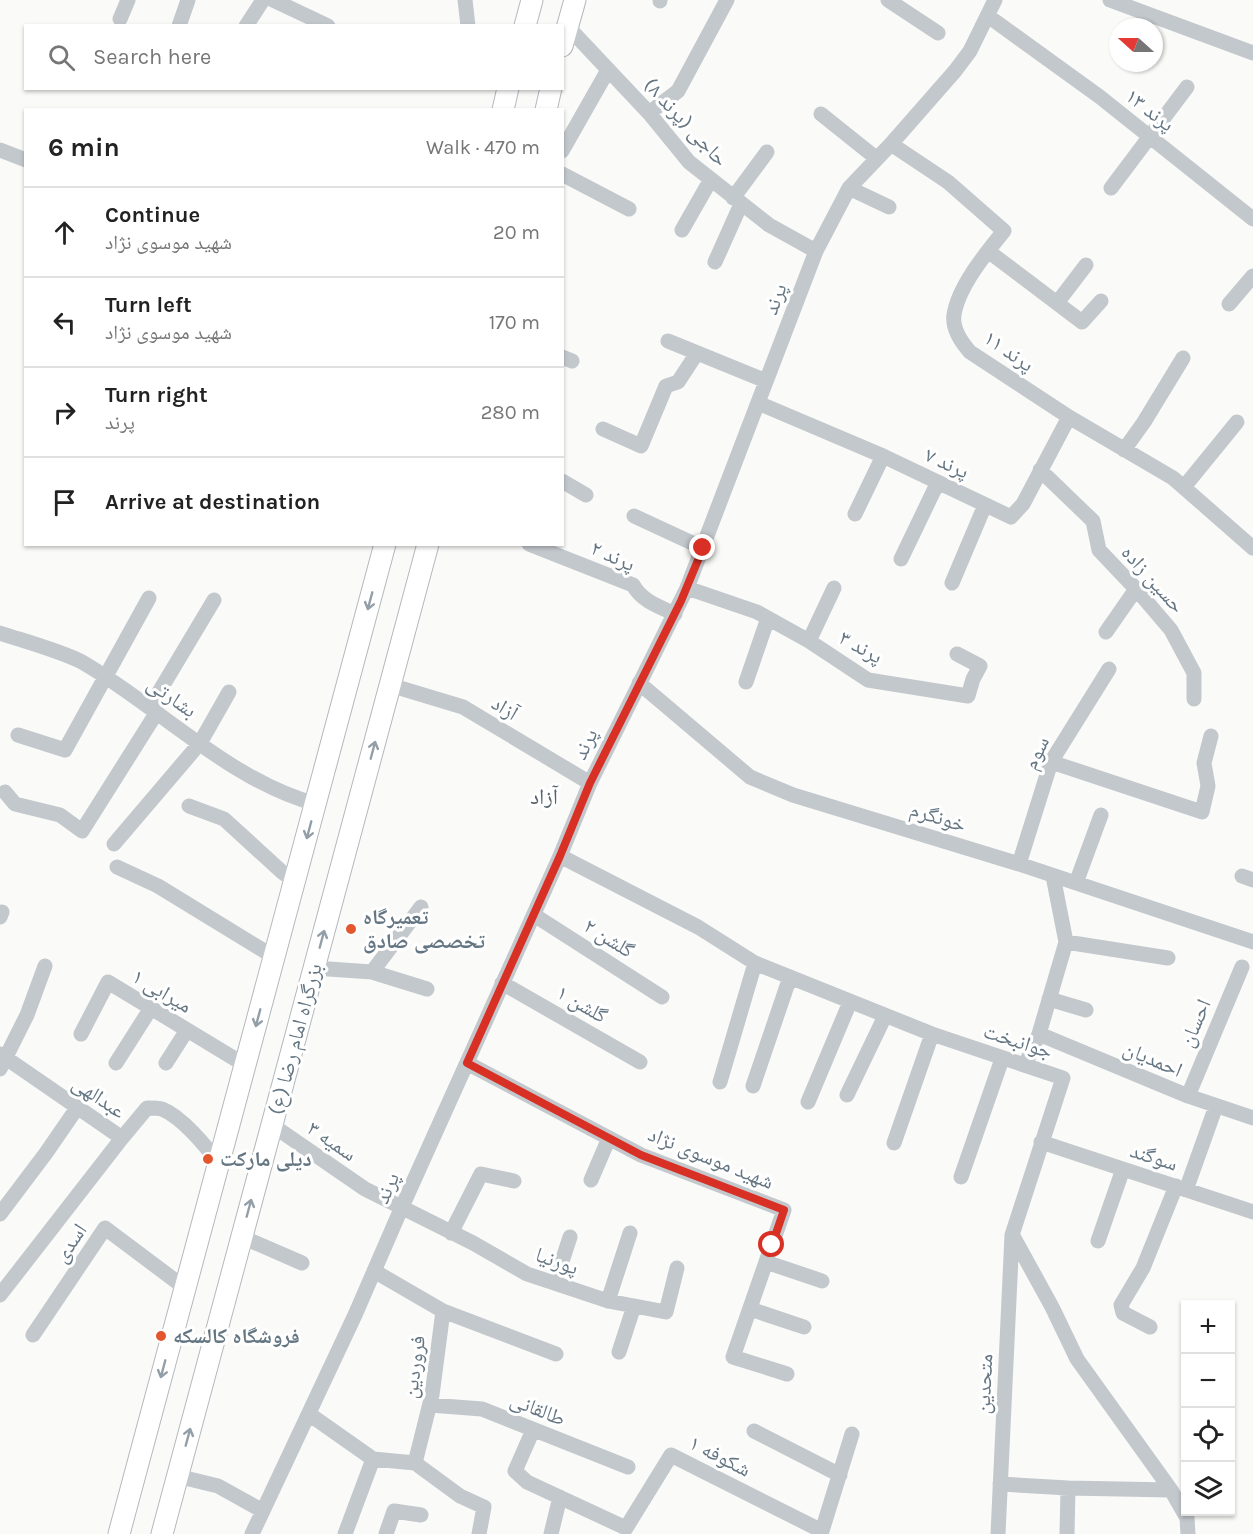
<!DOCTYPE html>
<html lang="en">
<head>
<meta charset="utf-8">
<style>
  body { margin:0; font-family:Karla,"Noto Naskh Arabic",sans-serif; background:#f2f2f2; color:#222 }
  .controls { position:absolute; right:18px; bottom:18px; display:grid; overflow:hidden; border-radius:0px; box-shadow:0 2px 4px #0004 }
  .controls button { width:54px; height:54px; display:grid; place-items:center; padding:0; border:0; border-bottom:2px solid #e0e0e0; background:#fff; color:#222; font:30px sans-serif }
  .compass { position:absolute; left:1109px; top:18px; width:54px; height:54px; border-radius:50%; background:#fff; box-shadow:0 2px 4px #0004; rotate:291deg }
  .stop { position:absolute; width:18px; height:18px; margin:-14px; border:4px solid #d93025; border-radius:50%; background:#fff }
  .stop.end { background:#d93025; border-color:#fff; box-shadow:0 2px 6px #0008 }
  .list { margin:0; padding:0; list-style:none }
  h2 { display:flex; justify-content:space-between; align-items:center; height:78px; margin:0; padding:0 24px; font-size:26px }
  h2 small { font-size:20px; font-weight:400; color:#767676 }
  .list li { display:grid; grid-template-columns:39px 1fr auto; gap:18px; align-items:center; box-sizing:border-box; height:90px; padding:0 24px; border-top:2px solid #e0e0e0 }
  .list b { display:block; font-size:22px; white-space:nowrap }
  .list p { margin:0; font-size:20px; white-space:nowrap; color:#767676 }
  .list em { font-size:20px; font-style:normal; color:#767676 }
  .icon { flex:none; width:33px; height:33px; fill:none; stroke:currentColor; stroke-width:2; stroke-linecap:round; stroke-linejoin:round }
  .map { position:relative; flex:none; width:1253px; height:1534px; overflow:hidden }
  .search { position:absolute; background:#fff; box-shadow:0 2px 4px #0004; left:24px; top:24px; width:540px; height:66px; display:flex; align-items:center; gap:15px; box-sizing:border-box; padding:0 21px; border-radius:0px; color:#767676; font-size:22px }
  .panel { position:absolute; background:#fff; box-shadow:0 2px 4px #0004; left:24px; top:108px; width:540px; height:438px; border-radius:0px }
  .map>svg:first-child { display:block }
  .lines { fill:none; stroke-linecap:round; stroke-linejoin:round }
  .highway-casing { stroke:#b4b9bd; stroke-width:23 }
  .minor { stroke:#c3c8cc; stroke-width:15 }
  .highway { stroke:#fff; stroke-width:21 }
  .oneway { stroke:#939fa8 }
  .route { stroke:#d93025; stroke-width:8 }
  .poi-dot { fill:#e4572e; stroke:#fff; stroke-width:2 }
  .labels { text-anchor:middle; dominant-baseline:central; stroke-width:6; stroke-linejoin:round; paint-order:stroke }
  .street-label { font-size:21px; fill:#657683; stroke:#fff }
  .poi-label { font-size:21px; font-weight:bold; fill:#657683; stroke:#fff; text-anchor:start }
  .neighbourhood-label { font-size:22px; fill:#57646e; stroke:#fff }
</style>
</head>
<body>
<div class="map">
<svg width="1253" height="1534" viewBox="0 0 1253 1534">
  <rect width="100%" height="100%" fill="#fafaf8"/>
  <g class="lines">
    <g class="highway-casing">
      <path id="highway" d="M 525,26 L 532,0
        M 562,46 L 575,0
        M 503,110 L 508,88
        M 546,110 L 551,88
        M 119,1534 L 385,544
        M 162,1534 L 428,544"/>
    </g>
    <path class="minor" d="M 273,0 L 328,26
      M 465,0 L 468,26
      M 888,0 L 938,33
      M 1110,0 L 1253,53
      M 660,1 L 660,0
      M 988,16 L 1100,97 L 1253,219
      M 120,19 L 128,0
      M 179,26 L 188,0
      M 246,26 L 263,0
      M 568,27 L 649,113 L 689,162 L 769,225 L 816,251
      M 649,113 L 678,91 L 727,0
      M 821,114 L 876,158
      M 891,144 L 948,182 L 1004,231 C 986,253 958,287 954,315 C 952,329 962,343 970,352 L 1069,417 L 1173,478 L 1253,548
      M 0,150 L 26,160
      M 562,151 L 608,70
      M 562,174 L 629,209
      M 849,188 L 889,207
      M 1111,188 L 1187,87
      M 733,198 L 767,152
      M 682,230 L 710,181
      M 988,251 L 1082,322 L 1101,301
      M 715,262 L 741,204
      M 1057,303 L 1086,265
      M 1229,304 L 1253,276
      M 668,341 L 766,381
      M 562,357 L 572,361
      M 758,403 L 883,456 L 1011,517 L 1023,504 L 1069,417
      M 603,429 L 641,446 L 666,386 L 678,382 L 697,353
      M 1124,450 L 1144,422 L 1183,358
      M 1040,470 L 1093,521 L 1099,550 L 1136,589 L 1171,630 L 1194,673 L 1194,699
      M 562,481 L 586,495
      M 1184,487 L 1237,422
      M 855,514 L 883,456
      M 634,516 L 703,548
      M 529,544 L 633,585 C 642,601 658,606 675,614
      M 901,559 L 938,482
      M 952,583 L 985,505
      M 687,588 L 757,612 L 809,641 L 868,680 L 968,696 L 973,679 L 980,666 L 957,654
      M 1106,632 L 1136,589
      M 0,633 C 24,641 61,651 82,662 C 158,706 230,781 316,804
      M 809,641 L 834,588
      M 746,682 L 768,618
      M 639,683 L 750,777 L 793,795 L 1019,864 L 1253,942
      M 390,685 L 463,707 L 590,783
      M 150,707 L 214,600
      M 18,735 L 65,750 L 149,598
      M 1051,762 L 1202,812 L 1208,786 L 1204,763 L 1211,736
      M 5,792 L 15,804 L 60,815 L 82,831 L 157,712
      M 189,806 L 224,819 L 282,872 L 295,881
      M 114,844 L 200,743 L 229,692
      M 560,856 L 698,927 L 755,963 L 932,1034 L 1063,1078 L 1012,1235 L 998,1534
      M 1019,864 L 1051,762 L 1109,669
      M 117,867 L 158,886 L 274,957
      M 1242,876 L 1253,880
      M 1076,883 L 1101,815
      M 534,915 L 662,997
      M 0,917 L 2,912
      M 1066,942 L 1168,958
      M 314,968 L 372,972 L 427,989
      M 372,972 L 421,907
      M 502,983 L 640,1062
      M 1049,999 L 1086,1010
      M 81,1034 L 108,982 L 245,1065
      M 1039,1034 L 1188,1096 L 1253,1118
      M 0,1054 L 122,1138
      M 116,1063 L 151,1008
      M 166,1063 L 187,1030
      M 467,1063 L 641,1155 L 784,1210 L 733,1357 L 787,1374
      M 1025,1065 L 1039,1034 L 1066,942 L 1053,876
      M 0,1069 L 27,1015 L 45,966
      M 720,1082 L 755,963
      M 753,1086 L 790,977
      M 847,1095 L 885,1016
      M 1188,1096 L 1242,967
      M 808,1102 L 850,1002
      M 272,1125 L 365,1189 L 473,1243 L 527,1274 L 608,1301 L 666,1312 L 677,1268
      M 1041,1142 L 1253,1212
      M 894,1143 L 932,1034
      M 961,1177 L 1002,1059
      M 591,1180 L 609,1138
      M 1186,1190 L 1216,1106
      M 0,1214 L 46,1153 L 77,1108
      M 451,1233 L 481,1174 L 514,1181
      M 1013,1236 L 1052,1307 L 1077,1359 L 1171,1490 L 1187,1518 L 1188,1534
      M 242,1237 L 302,1263
      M 1098,1241 L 1123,1169
      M 766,1262 L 822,1281
      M 555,1283 L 570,1237
      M 0,1295 L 122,1138 L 147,1108 C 151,1108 158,1108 162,1109 C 182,1117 206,1146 219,1164
      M 608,1301 L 630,1233
      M 750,1309 L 804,1327
      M 443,1311 L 556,1354
      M 1150,1327 L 1123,1313 L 1121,1305 L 1143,1268 L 1176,1186
      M 33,1335 L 105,1228 L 185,1288
      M 619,1352 L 634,1306
      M 430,1405 L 482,1409 L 628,1467
      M 309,1414 L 373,1459
      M 533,1430 L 515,1471 L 527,1482 L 626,1528 L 671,1455 L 822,1531 L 852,1434
      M 754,1431 L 840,1475
      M 415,1463 L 460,1496 L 484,1507 L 479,1534
      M 177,1476 L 218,1486 L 263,1511
      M 1000,1484 L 1068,1488 L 1171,1490
      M 252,1534 L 355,1315 L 401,1209 L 560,856 L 590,783 L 687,588 L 816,251 L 849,188 L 891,144 L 955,71 L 970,51 L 995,0
      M 345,1534 L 373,1459 L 415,1463 L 432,1395 L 443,1311 L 374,1271
      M 386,1534 L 394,1511 L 421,1515
      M 551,1534 L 560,1497
      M 1067,1534 L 1068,1488"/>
    <use href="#highway" class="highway"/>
  </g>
  <defs><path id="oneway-shaft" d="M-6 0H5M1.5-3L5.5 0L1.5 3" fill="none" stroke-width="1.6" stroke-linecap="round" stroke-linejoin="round" transform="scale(1.5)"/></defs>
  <g class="oneway">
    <use href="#oneway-shaft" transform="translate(370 601) rotate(105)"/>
    <use href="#oneway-shaft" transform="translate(373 750) rotate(-75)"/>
    <use href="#oneway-shaft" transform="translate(309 830) rotate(105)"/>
    <use href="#oneway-shaft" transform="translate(322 939) rotate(-75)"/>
    <use href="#oneway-shaft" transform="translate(258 1018) rotate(105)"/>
    <use href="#oneway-shaft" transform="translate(249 1208) rotate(-75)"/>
    <use href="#oneway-shaft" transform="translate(163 1369) rotate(105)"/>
    <use href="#oneway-shaft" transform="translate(188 1437) rotate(-75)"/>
  </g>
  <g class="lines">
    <path class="route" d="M 703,548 L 681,601 L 590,783 L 560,856 L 467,1063 L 641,1155 L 784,1210 L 772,1245"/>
  </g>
  <g class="poi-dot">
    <circle cx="351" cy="929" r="6"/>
    <circle cx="208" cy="1159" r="6"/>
    <circle cx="161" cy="1336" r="6"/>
  </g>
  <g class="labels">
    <g class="street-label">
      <text transform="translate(1150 110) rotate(38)">پرند ۱۳</text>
      <text transform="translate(686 122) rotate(47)">حاجی (پرند ۸)</text>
      <text transform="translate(775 299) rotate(-69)">پرند</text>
      <text transform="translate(1009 351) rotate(35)">پرند ۱۱</text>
      <text transform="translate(947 463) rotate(25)">پرند ۷</text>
      <text transform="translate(613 556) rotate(24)">پرند ۲</text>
      <text transform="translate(1153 579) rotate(48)">حسین زاده</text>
      <text transform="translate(861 647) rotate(29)">پرند ۳</text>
      <text transform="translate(172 697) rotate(35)">بشارتی</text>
      <text transform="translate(505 708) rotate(31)">آزاد</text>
      <text transform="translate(585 744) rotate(-64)">پرند</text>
      <text transform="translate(1036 753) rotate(-65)">سوم</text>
      <text transform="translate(938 817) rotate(17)">خونگرم</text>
      <text transform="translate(609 938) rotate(32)">گلشن ۲</text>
      <text transform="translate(162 991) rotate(31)">میرابی ۱</text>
      <text transform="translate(582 1004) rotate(30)">گلشن ۱</text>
      <text transform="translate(1195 1023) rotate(-67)">احسان</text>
      <text transform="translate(295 1039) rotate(-75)">بزرگراه امام رضا (ع)</text>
      <text transform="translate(1018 1041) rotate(18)">جوانبخت</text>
      <text transform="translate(1153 1059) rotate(23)">احمدیان</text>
      <text transform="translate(99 1097) rotate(34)">عبدالهی</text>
      <text transform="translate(332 1141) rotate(34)">سمیه ۳</text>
      <text transform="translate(1154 1157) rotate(18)">سوگند</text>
      <text transform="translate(711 1158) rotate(22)">شهید موسوی نژاد</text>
      <text transform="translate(387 1188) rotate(-66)">پرند</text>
      <text transform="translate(70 1243) rotate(-56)">اسدی</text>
      <text transform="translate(557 1261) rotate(20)">پورنیا</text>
      <text transform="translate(414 1367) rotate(-82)">فروردین</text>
      <text transform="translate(984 1384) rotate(-87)">متحدین</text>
      <text transform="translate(538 1409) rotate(22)">طالقانی</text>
      <text transform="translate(720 1456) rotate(27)">شکوفه ۱</text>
    </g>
    <g class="poi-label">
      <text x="363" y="917">تعمیرگاه<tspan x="363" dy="24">تخصصی صادق</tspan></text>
      <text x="220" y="1159">دیلی مارکت</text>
      <text x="173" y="1336">فروشگاه کالسکه</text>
    </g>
    <g class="neighbourhood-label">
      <text x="544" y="797">آزاد</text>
    </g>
  </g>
</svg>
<div class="controls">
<button>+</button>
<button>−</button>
<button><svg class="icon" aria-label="locate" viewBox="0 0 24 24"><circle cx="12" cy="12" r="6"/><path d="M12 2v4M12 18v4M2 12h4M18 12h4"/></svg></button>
<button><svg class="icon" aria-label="layers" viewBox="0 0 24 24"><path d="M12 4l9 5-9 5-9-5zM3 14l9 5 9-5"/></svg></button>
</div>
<svg class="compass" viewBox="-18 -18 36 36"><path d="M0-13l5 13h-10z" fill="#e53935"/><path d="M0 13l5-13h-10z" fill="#767676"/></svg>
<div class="stop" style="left:772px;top:1245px"></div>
<div class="stop end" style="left:703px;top:548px"></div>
<div class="search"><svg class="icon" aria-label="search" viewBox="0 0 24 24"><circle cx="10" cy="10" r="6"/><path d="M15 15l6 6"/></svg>Search here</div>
<section class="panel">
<h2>6 min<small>Walk · 470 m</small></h2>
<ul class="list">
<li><svg class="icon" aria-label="ahead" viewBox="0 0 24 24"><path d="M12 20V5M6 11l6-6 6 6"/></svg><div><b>Continue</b><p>شهید موسوی نژاد</p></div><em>20 m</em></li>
<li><svg class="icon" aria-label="left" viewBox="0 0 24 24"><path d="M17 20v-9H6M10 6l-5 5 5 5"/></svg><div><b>Turn left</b><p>شهید موسوی نژاد</p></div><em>170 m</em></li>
<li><svg class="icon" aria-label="right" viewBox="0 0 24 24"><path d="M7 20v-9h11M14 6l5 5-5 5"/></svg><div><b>Turn right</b><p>پرند</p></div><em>280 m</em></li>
<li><svg class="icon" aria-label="arrive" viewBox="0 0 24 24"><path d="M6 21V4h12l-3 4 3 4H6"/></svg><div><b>Arrive at destination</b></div></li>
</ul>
</section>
</div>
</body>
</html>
